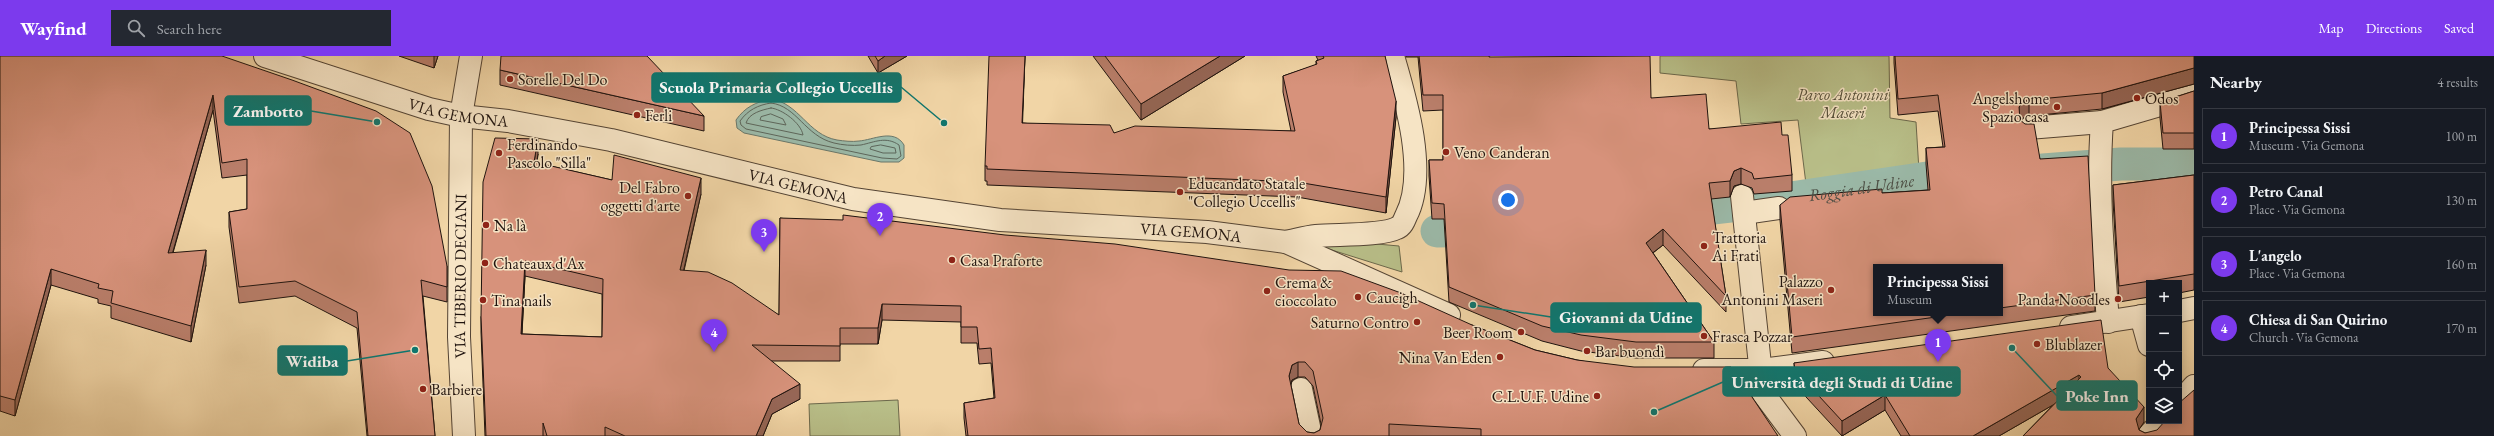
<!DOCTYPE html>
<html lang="en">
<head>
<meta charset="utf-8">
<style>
  body { margin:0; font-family:"EB Garamond",serif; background:#242831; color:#f1f3f6 }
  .controls { position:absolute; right:12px; bottom:12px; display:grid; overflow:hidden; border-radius:0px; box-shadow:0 2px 10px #0003 }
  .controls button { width:36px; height:36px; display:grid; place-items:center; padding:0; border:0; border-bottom:1px solid #363941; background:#171b24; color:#f1f3f6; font:20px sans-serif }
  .you { position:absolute; left:1508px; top:144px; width:14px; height:14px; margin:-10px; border:3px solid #fff; border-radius:50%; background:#1a73e8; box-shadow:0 0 0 6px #1a73e833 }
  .badge { display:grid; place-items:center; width:26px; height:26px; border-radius:50%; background:#7c3aed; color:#fff; font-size:13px; font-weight:700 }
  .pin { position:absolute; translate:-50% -33px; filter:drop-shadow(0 1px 2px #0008) }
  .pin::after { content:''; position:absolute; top:21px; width:14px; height:12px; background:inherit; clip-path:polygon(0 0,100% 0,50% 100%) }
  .popup { position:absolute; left:1873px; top:208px; width:130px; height:52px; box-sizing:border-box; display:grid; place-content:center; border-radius:0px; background:#171b24; filter:drop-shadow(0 1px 3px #0005); font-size:13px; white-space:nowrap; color:#9ea1a6 }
  .popup b { font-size:15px; color:#f1f3f6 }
  .popup::after { content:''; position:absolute; left:50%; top:100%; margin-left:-8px; border:8px solid transparent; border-top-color:#171b24 }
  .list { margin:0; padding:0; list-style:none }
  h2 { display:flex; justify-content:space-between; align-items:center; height:52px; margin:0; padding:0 16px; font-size:17px }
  h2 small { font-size:13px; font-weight:400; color:#9ea1a6 }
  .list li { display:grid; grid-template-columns:26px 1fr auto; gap:12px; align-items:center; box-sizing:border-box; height:56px; margin:0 8px 8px; padding:0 8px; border:1px solid #363941; border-radius:0px }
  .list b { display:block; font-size:15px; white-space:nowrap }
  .list p { margin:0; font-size:13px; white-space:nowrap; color:#9ea1a6 }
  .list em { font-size:13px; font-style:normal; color:#9ea1a6 }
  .icon { flex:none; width:22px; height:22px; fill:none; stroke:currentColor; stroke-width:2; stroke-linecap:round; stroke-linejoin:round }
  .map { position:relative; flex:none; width:2194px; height:380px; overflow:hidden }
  header { display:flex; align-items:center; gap:24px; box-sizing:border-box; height:56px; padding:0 20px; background:#7c3aed; color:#fff }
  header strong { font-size:19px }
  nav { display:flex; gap:22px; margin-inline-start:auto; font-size:14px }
  .search { width:280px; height:36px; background:#242831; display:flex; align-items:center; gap:10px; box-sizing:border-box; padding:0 14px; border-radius:0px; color:#9ea1a6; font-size:15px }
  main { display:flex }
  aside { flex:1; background:#171b24 }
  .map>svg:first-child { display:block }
  .green { fill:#b8be88; stroke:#6c684b }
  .water { fill:#9bb9a8; stroke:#69776a }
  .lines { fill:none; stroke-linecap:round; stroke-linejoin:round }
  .shore { stroke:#5d665b; stroke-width:1 }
  .canal { stroke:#9bb9a8; stroke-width:33 }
  .minor-casing { stroke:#544434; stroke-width:24 }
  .minor { stroke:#f6e4c5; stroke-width:22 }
  .wall { fill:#b97e6a; stroke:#1f130e; fill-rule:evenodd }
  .shaded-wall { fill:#966656; stroke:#1f130e }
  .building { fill:#d7927b; stroke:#1f130e; fill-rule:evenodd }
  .poi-dot { fill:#8f2418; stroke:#f6e4c5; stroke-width:1.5 }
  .labels { text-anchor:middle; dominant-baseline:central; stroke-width:3; stroke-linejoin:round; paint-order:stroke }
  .poi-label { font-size:16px; fill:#1f130e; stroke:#f6e4c5; text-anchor:start }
  .park-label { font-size:16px; font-style:italic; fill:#554f39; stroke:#f6e4c5 }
  .street-label { font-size:16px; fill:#1f130e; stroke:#f6e4c5 }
  .water-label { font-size:17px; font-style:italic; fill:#4a4d44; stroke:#f6e4c5 }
  .leader { fill:none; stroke:#0f766e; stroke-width:1.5 }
  .callout-dot { fill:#0f766e; stroke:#f6e4c5; stroke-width:1.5 }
  .callout { fill:#0f766e; stroke:#0f766e; stroke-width:1.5 }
  .callout-label { font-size:17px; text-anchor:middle; font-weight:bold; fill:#fff }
</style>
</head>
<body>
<header>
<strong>Wayfind</strong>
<div class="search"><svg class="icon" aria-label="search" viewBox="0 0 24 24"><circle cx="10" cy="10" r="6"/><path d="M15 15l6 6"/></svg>Search here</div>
<nav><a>Map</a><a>Directions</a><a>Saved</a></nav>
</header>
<main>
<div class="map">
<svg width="2194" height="380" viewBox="0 0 2194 380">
  <rect width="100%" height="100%" fill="#f1d5a6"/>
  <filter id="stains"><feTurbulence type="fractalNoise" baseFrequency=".005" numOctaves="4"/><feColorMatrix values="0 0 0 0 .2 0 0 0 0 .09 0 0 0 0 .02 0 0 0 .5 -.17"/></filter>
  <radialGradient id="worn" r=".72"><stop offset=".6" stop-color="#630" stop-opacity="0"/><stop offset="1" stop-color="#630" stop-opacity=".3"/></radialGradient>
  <path class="green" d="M 1660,0 L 1889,0 L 1890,62 L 1916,66 L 1919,115 L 1806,128 L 1798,64 L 1741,68 L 1736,25 L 1660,17 Z
    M 1355,186 L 1399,190 L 1402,216 L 1319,190 Z
    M 898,344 L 900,380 L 810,380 L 809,348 Z"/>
  <path class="water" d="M 771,43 C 799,47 808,79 837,84 C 844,85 852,86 859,85 C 873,84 894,72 904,89 L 904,102 L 899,106 L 881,106 L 744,77 L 737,72 L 736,64 C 745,51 756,46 771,43 Z"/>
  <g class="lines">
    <path class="shore" d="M 771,47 C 797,50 805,80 834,87 C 842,89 853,90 861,89 C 875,86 886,80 899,89 L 901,100 L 897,103 L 882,102 L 746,73 L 741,69 L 740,65 C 748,54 758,49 771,47 Z
      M 771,52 C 782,53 801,67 803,79 L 746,67 C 749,57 762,54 771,52 Z
      M 771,58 L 783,63 L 786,69 L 760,64 L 761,61 Z
      M 881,89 L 895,92 L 896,97 L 883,97 L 870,93 L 871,91 Z"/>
    <g class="canal">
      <path d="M 2043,114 L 2121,108 L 2194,108"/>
      <path id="s1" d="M 1668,157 L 1757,147 L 1927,122"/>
      <path d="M 1437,175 L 1489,174"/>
    </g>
    <g class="minor-casing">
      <g id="minor">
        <path id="s2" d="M 265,0 L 429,53 L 461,60 L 508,65 L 611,84 L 853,143 L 1000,164 L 1207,176 L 1286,186 L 1449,259"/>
        <path d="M 2030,72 L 2102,66"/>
        <path d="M 1742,140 L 1763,337 L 1795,380"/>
        <path d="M 1744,157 L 1779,152"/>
        <path d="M 1286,186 C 1296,184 1306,181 1316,180 C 1335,178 1382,180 1397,172 C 1402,170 1404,165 1406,160 C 1428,118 1406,44 1393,0"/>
        <path d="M 2179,255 L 2194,252"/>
        <path d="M 2141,260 L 2149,289"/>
        <path d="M 2108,266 C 2103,199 2097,133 2102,66 L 2194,39"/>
        <path d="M 2071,271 L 2149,259"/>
        <path d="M 1704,314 L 1761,314 L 1823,306"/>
        <path d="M 1301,333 L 1311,380"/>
        <path d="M 2179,347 L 2194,330"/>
        <path id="s3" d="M 464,380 L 459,281 L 461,60 L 471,0"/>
        <path d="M 2148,380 L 2162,365"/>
      </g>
    </g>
    <use href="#minor" class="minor"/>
  </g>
  <path class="wall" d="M 0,0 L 222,0 L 447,210 L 447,246 L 423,240 L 435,380 L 367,380 L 357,272 L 295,240 L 239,247 L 229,171 L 229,156 L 247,153 L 247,119 L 222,122 L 213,54 L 173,197 L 206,209 L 191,286 L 111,262 L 111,250 L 98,247 L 98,243 L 51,229 L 15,360 L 0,355 Z
    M 399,0 L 438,0 L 434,12 Z
    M 868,0 L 907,0 L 878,17 Z
    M 1093,0 L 1245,0 L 1141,64 Z
    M 1316,0 L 1385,0 L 1396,61 L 1386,157 L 1297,141 L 987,129 L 987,125 L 985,125 L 985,110 L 1023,67 L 1114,77 L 1291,75 L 1283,36 L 1283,20 L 1316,9 L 1316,5 L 1318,4 Z
    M 1406,0 L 1489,0 L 1489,1 L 1651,42 L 1709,73 L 1782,79 L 1792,119 L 1792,135 L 1754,138 L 1752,132 L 1741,128 L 1734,130 L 1730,141 L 1711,143 L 1726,240 L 1726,256 L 1663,189 L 1653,197 L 1714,286 L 1714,302 L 1636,302 L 1581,295 L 1542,285 L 1449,246 L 1444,163 L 1432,163 L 1429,120 L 1429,104 L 1443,104 L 1443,54 L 1423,55 L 1418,1 L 1406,1 Z
    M 1894,0 L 2194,0 L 2194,28 L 2102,53 L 2029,60 L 2023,62 L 2021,64 L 2040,103 L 2095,239 L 2095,255 L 1792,297 L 1780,164 L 1780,149 L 1882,137 L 1928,134 L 1926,108 L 1926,92 L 1943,91 L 1938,55 L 1898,59 L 1894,7 ZM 2000,211 L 2000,257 L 1876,257 Z
    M 500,14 L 704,60 L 704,75 L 500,29 Z
    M 2194,35 L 2194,93 L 2163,93 L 2160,62 L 2160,46 Z
    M 538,98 L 537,107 L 612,124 L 701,138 L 684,215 L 779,259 L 780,162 L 1472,269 L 1535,294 L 1577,304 L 1737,335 L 1778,380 L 966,380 L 964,362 L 964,347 L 994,342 L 991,307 L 979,308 L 977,287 L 961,287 L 961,266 L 882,264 L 878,288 L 840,288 L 840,305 L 771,305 L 800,343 L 772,358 L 763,380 L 485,380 L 481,276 L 481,261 ZM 525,220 L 602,238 L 602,281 L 522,278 ZM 1298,321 L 1305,321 L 1313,330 L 1321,368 L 1320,374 L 1314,377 L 1307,376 L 1299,368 L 1291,329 L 1292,324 Z
    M 2194,119 L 2194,234 L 2179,237 L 2179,227 L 2149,227 L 2149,241 L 2119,246 L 2113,145 L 2113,129 Z
    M 1794,307 L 2108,312 L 2144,366 L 2139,373 L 2139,374 L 2145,377 L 2194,380 L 2023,380 L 2053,349 L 1999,380 L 1901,380 L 1885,354 L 1842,380 L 1795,329 Z"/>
  <path class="shaded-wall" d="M 434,0 L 438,0 L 434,12 Z
    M 885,0 L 907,0 L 878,17 L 878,5 Z
    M 1025,0 L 1022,82 L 1022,67 Z
    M 1220,0 L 1245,0 L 1141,64 L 1141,48 Z
    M 2194,12 L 2194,28 L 2102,53 L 2102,37 Z
    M 213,39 L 213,54 L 168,213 L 168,197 Z
    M 2029,44 L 2029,60 L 2023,62 L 2019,67 L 2019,51 L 2023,46 Z
    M 1396,45 L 1396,61 L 1386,157 L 1386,141 Z
    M 538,83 L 538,98 L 534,122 L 534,106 Z
    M 1741,112 L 1741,128 L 1734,130 L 1730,141 L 1730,125 L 1734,115 Z
    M 701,122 L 701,138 L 680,230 L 680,214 Z
    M 1663,173 L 1663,189 L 1646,202 L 1646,187 Z
    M 206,194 L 206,209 L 191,286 L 191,270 Z
    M 525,205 L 525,220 L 521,293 L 521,278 Z
    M 51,213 L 51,229 L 15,360 L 15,344 Z
    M 882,248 L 882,264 L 878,288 L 878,272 Z
    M 1298,306 L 1298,321 L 1292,324 L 1289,335 L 1289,320 L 1292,309 Z
    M 2079,319 L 2079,334 L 1999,380 L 1973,380 Z
    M 800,328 L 800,343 L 772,358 L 763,380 L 756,380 L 772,343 Z
    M 1885,339 L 1885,354 L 1842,380 L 1842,365 Z
    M 2144,351 L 2144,366 L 2136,378 L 2136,363 Z"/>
  <path class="building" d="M 0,0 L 222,0 L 292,24 L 376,55 L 410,77 L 432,130 L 447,210 L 447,231 L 421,224 L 435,380 L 368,380 L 357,256 L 295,225 L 239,231 L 229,156 L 247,153 L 247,103 L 222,107 L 213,39 L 168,197 L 206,194 L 191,270 L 111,247 L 113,235 L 98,232 L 99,228 L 51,213 L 15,344 L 0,340 Z
    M 501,0 L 647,0 L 704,60 L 500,14 Z
    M 875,0 L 885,0 L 878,5 Z
    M 989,0 L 1025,0 L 1022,67 L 1110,69 L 1114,77 L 1135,70 L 1295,75 L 1283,20 L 1317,8 L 1316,5 L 1324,2 L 1323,0 L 1385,0 L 1396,45 L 1386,141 L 1297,126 L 987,113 L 987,110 L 985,110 Z
    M 1105,0 L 1220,0 L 1141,48 Z
    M 1419,0 L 1489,0 L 1489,1 L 1650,0 L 1651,42 L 1706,38 L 1709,73 L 1781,66 L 1782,79 L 1788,79 L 1792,119 L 1754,123 L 1752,117 L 1741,112 L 1734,115 L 1730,125 L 1709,127 L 1726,240 L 1663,173 L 1646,187 L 1714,286 L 1636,286 L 1581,279 L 1542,270 L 1449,231 L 1444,148 L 1432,147 L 1429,104 L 1443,104 L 1443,39 L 1423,39 Z
    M 1895,0 L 2194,0 L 2194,12 L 2102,37 L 2029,44 L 2023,46 L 2019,51 L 2020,64 L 2025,68 L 2034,68 L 2040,103 L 2088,100 L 2095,239 L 2000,252 L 2000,211 L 1876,211 L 1876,257 L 1965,257 L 1792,281 L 1780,149 L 1790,141 L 1882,133 L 1882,137 L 1930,134 L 1926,92 L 1945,91 L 1938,39 L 1898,43 Z
    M 2194,35 L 2194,77 L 2163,77 L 2160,46 Z
    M 495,82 L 538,83 L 534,106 L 612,124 L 614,99 L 701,122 L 680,214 L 708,216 L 732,227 L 779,259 L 780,162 L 843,164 L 843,159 L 1005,179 L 1115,188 L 1289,214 L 1341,215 L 1401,237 L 1472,269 L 1535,294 L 1577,304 L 1634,311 L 1731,311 L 1735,317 L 1737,335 L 1746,332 L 1778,380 L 1481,380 L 1481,373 L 1389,368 L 1389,380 L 968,380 L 964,347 L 995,342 L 991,292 L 979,293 L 977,271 L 961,271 L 961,250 L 882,248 L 878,272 L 840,272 L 840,290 L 752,289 L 800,328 L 772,343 L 756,380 L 625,380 L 605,371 L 605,380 L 547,380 L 543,367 L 543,380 L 486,380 L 481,261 L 483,126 ZM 525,205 L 603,223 L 602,281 L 521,278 ZM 1298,306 L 1305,306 L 1313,315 L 1323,362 L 1320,374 L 1314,377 L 1307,376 L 1299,368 L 1289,320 L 1292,309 Z
    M 2194,119 L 2194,218 L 2119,230 L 2113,129 Z
    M 2101,264 L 2108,312 L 2144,351 L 2136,363 L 2139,374 L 2145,377 L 2157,374 L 2165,365 L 2179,365 L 2179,347 L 2194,334 L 2194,380 L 2023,380 L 2081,321 L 2079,319 L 1973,380 L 1910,380 L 1885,339 L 1842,365 L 1795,314 L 1794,307 Z"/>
  <g class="poi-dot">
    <circle cx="510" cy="23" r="4"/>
    <circle cx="2137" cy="42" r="4"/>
    <circle cx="2057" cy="51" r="4"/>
    <circle cx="637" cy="59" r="4"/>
    <circle cx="1446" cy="96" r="4"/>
    <circle cx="499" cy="97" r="4"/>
    <circle cx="1180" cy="136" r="4"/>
    <circle cx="688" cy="140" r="4"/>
    <circle cx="486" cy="169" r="4"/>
    <circle cx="1704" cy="190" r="4"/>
    <circle cx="952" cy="204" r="4"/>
    <circle cx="485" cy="207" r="4"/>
    <circle cx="1831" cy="234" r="4"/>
    <circle cx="1267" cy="235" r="4"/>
    <circle cx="1358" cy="241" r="4"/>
    <circle cx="2118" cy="243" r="4"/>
    <circle cx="483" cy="244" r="4"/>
    <circle cx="1417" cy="266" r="4"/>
    <circle cx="1521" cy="276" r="4"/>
    <circle cx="1704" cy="280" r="4"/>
    <circle cx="2037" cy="288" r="4"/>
    <circle cx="1587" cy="295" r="4"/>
    <circle cx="1500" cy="301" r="4"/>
    <circle cx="423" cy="333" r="4"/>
    <circle cx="1597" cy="340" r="4"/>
  </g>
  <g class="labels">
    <g class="poi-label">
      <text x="518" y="23">Sorelle Del Do</text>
      <text x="2049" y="42" text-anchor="end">Angelshome<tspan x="2049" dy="18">Spazio casa</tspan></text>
      <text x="2145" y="42">Odos</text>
      <text x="645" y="59">Ferli</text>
      <text x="507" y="88">Ferdinando<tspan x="507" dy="18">Pascolo "Silla"</tspan></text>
      <text x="1454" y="96">Veno Canderan</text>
      <text x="1188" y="127">Educandato Statale<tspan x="1188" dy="18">"Collegio Uccellis"</tspan></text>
      <text x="680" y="131" text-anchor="end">Del Fabro<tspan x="680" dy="18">oggetti d'arte</tspan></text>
      <text x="494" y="169">Na là</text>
      <text x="1712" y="181">Trattoria<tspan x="1712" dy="18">Ai Frati</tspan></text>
      <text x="960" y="204">Casa Praforte</text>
      <text x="493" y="207">Chateaux d'Ax</text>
      <text x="1823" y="225" text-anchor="end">Palazzo<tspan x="1823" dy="18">Antonini Maseri</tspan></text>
      <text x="1275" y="226">Crema &amp;<tspan x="1275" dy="18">cioccolato</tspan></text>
      <text x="1366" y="241">Caucigh</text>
      <text x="2110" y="243" text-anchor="end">Panda Noodles</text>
      <text x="491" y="244">Tina nails</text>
      <text x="1409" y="266" text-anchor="end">Saturno Contro</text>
      <text x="1513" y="276" text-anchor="end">Beer Room</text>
      <text x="1712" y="280">Frasca Pozzar</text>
      <text x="2045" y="288">Blublazer</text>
      <text x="1595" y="295">Bar buondì</text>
      <text x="1492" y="301" text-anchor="end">Nina Van Eden</text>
      <text x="431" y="333">Barbiere</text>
      <text x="1589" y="340" text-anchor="end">C.L.U.F. Udine</text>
    </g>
    <g class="park-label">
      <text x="1843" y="38">Parco Antonini<tspan x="1843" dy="18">Maseri</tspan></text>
    </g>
    <g class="street-label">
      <text stroke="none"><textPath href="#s2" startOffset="202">VIA GEMONA</textPath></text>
      <text stroke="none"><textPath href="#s2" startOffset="550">VIA GEMONA</textPath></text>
      <text stroke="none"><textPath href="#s2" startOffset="946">VIA GEMONA</textPath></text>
      <text stroke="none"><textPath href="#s3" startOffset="160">VIA TIBERIO DECIANI</textPath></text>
    </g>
    <g class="water-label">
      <text stroke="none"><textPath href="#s1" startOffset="195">Roggia di Udine</textPath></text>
    </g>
  </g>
  <path class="leader" d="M944 67L901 31M377 66L311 55M1473 249L1551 261M415 294L347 305M1654 356L1723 326M2012 292L2057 340"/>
  <g class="callout-dot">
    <circle cx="944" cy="67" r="4"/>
    <circle cx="377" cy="66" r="4"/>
    <circle cx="1473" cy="249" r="4"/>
    <circle cx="415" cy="294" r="4"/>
    <circle cx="1654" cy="356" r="4"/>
    <circle cx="2012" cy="292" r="4"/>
  </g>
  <g class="callout">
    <rect x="652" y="17" width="249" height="29" rx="4"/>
    <rect x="225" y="40" width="86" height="29" rx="4"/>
    <rect x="1551" y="247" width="150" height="29" rx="4"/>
    <rect x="278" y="290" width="69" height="29" rx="4"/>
    <rect x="1723" y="311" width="237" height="29" rx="4"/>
    <rect x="2057" y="325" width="80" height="29" rx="4"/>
  </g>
  <g class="callout-label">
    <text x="776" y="37">Scuola Primaria Collegio Uccellis</text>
    <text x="268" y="61">Zambotto</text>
    <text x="1626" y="267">Giovanni da Udine</text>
    <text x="312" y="311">Widiba</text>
    <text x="1842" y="332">Università degli Studi di Udine</text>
    <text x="2097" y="346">Poke Inn</text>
  </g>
  <rect width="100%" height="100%" filter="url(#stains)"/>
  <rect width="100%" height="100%" fill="url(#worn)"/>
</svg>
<div class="controls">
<button>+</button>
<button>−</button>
<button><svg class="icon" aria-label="locate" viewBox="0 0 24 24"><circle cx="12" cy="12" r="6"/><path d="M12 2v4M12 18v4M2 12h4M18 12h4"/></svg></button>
<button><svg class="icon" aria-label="layers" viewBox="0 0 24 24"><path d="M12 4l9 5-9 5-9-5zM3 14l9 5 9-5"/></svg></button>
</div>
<div class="you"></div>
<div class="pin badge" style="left:1938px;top:306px">1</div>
<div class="popup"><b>Principessa Sissi</b>Museum</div>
<div class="pin badge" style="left:880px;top:180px">2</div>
<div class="pin badge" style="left:764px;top:196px">3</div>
<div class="pin badge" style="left:714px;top:296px">4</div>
</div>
<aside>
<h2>Nearby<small>4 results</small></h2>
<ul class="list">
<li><span class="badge">1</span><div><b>Principessa Sissi</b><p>Museum · Via Gemona</p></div><em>100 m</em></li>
<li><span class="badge">2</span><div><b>Petro Canal</b><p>Place · Via Gemona</p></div><em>130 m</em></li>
<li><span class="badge">3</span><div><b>L'angelo</b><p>Place · Via Gemona</p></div><em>160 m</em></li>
<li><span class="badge">4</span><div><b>Chiesa di San Quirino</b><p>Church · Via Gemona</p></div><em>170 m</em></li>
</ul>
</aside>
</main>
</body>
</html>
